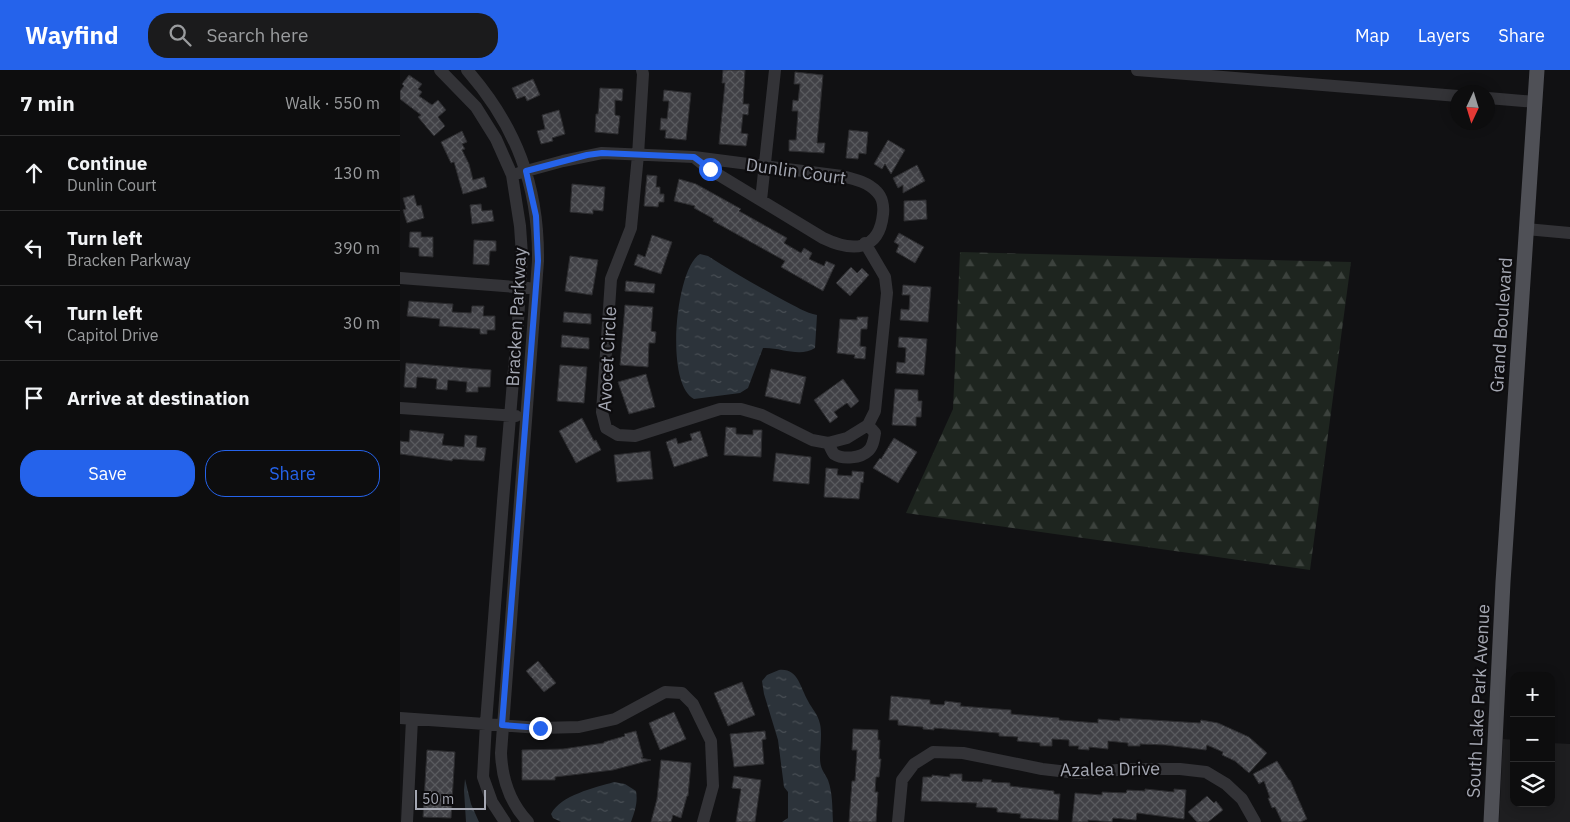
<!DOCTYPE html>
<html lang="en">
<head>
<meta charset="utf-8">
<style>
  body { margin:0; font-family:"IBM Plex Sans",sans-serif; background:#1b1b1c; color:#f1f3f6 }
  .controls { position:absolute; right:15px; bottom:15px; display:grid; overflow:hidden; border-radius:10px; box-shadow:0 2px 12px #0003 }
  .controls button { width:45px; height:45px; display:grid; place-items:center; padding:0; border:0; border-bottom:1px solid #2d2d2e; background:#0d0d0e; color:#f1f3f6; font:25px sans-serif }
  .compass { position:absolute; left:1050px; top:15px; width:45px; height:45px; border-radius:50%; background:#0d0d0e; box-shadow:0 2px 12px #0003; rotate:184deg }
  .scale { position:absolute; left:15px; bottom:12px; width:71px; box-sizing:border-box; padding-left:5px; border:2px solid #a4a7b2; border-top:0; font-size:14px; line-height:18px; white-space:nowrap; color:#a4a7b2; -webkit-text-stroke:4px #0d0c0e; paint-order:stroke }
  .stop { position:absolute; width:15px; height:15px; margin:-11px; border:4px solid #2563eb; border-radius:50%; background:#fff }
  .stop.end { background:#2563eb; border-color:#fff; box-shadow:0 1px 5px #0008 }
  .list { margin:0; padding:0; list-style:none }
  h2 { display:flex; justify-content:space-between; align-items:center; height:65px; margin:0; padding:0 20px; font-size:21px }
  h2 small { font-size:16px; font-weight:400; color:#9a9c9e }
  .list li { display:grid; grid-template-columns:32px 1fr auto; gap:15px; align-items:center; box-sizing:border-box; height:75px; padding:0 20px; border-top:1px solid #2d2d2e }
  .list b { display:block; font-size:19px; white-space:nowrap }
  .list p { margin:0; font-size:16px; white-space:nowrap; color:#9a9c9e }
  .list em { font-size:16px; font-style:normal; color:#9a9c9e }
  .actions { display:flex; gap:10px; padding:15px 20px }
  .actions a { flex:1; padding:11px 0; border:1px solid #2563eb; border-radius:20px; text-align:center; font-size:18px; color:#2563eb }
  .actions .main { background:#2563eb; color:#fff }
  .icon { flex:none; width:28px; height:28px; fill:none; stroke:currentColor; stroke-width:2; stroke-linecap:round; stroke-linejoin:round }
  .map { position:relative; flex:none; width:1170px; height:752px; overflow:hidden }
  header { display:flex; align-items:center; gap:30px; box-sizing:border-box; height:70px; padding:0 25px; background:#2563eb; color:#fff }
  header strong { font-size:24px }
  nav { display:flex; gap:28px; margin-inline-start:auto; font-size:18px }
  .search { width:350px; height:45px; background:#1b1b1c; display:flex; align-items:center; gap:12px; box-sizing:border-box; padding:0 18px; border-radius:20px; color:#9a9c9e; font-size:19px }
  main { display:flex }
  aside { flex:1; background:#0d0d0e }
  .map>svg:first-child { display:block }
  .built { fill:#1e1e20 }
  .forest { fill:url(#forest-firs) }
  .water { fill:url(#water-ripples) }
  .building { fill:url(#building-cross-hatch); stroke:#2c2c2f }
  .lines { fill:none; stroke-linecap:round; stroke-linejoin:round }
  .minor { stroke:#333337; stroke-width:12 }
  .major { stroke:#4f5056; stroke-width:15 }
  .route { stroke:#2563eb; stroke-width:6 }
  .labels { text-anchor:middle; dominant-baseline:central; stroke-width:4.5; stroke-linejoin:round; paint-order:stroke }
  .street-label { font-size:18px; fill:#a4a7b2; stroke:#0d0c0e }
</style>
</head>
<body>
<header>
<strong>Wayfind</strong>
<div class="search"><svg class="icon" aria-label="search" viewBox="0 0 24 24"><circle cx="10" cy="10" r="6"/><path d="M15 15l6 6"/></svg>Search here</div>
<nav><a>Map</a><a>Layers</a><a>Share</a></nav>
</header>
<main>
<aside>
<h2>7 min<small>Walk · 550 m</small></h2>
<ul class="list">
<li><svg class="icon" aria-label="ahead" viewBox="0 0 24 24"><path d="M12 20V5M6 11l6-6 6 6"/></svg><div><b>Continue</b><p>Dunlin Court</p></div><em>130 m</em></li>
<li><svg class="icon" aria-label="left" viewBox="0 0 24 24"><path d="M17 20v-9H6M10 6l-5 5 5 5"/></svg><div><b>Turn left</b><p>Bracken Parkway</p></div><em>390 m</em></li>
<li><svg class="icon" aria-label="left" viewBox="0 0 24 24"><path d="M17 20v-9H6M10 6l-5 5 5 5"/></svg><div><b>Turn left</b><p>Capitol Drive</p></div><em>30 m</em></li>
<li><svg class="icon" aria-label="arrive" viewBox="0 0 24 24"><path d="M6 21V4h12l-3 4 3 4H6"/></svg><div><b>Arrive at destination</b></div></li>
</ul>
<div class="actions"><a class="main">Save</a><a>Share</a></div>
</aside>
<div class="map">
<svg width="1170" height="752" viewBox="0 0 1170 752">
  <defs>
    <pattern id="forest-firs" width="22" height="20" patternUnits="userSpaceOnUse" patternTransform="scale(1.25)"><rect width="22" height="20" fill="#1e251f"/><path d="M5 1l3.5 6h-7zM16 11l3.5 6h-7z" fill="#3c423d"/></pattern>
    <pattern id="water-ripples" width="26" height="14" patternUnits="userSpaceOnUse" patternTransform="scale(1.25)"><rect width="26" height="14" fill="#2c333a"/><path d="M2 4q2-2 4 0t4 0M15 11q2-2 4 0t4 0" fill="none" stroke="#484e54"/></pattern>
    <pattern id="building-cross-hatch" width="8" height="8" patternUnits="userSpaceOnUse" patternTransform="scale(1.25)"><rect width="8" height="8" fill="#414146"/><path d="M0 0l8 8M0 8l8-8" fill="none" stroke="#595a5e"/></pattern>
  </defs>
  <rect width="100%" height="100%" fill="#111113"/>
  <path class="built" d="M 1103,669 L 1114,670 L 1114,733 L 1151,733 L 1151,673 L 1170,674 L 1170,752 L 1099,752 Z"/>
  <path class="forest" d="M 560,182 L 951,192 L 910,500 L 506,443 L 553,339 Z"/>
  <path class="water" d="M 300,184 L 308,186 C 333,202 359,217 385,231 C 395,236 406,243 417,245 L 415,278 C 399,288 381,277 363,278 L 348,318 L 340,323 L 294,329 C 264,314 276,197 300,184 Z
    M 379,600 C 398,598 400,617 408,631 C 412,639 418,644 420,654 C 423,667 418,687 421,696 C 422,701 426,705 428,710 C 433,724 432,738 433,752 L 382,752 L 388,748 L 388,722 L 384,717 L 383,709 L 378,670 L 364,624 L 362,611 L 367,605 Z
    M 65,709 L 71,734 L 79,752 L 66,752 L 64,720 Z
    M 214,712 L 225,714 L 236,721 C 238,732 235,741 231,752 L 161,752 L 153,748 L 151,744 C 161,725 194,718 214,712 Z"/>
  <path class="building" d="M 323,0 L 345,0 L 343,34 L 349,34 L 348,45 L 343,44 L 341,63 L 348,64 L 346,76 L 319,74 L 325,13 L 322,13 Z
    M 395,2 L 423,5 L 417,73 L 425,73 L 424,83 L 389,81 L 389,70 L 396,70 L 398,41 L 392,41 L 393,30 L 398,31 L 400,14 L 394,14 Z
    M 9,5 L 22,14 L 18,19 L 22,22 L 19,26 L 32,35 L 38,30 L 46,40 L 38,47 L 45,56 L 34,66 L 18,47 L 21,45 L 0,29 L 0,21 L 4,16 L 2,14 Z
    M 133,9 L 140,25 L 127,31 L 125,26 L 117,29 L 112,18 Z
    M 200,18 L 223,19 L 222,31 L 215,30 L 215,45 L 220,46 L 218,64 L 195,62 L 196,44 L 198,44 Z
    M 264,20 L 291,23 L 286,70 L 265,68 L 266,60 L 260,60 L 261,48 L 267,49 L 269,31 L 263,31 Z
    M 159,40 L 165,64 L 152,68 L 153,71 L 141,74 L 137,61 L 145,59 L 142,45 Z
    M 449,60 L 468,62 L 466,84 L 459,83 L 458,89 L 446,88 Z
    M 62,61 L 67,72 L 62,74 L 65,79 L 62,80 L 69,94 L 73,110 L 84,107 L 87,117 L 63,124 L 54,92 L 51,93 L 41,72 Z
    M 488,70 L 505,80 L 491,104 L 485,94 L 482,99 L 474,94 Z
    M 517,95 L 525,111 L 503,123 L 503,115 L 498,118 L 493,108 Z
    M 247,105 L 257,106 L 256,117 L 260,117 L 260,124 L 264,124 L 264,132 L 259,132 L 258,137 L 244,136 Z
    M 279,109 L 296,114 L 341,139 L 339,141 L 387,168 L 384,173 L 401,183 L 404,178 L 412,183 L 409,189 L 424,196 L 426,191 L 435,195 L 423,221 L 381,197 L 385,191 L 313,151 L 314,149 L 294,138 L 295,136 L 274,131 Z
    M 172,114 L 205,117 L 203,141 L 193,140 L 193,144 L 170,142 Z
    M 14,125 L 17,136 L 21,135 L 24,148 L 7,153 L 3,140 L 6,139 L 3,128 Z
    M 526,130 L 527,149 L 504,151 L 504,131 Z
    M 81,134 L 82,141 L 92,140 L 94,151 L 72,154 L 70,135 Z
    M 10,162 L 21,162 L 21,167 L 33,167 L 33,187 L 19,186 L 19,178 L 9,177 Z
    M 499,163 L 524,177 L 515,193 L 496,182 L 499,175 L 494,172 Z
    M 252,165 L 272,172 L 261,204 L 234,195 L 238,184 L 245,187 Z
    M 74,170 L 96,171 L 96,181 L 90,181 L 89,195 L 73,194 Z
    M 170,186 L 198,190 L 192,225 L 165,221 Z
    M 451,197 L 457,203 L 462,198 L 469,205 L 450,226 L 436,213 Z
    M 226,211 L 255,214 L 254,223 L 225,221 Z
    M 503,215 L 531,217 L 528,252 L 500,250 L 501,239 L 509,240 L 510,225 L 502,225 Z
    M 9,231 L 53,234 L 52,242 L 71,243 L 72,236 L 84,236 L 83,246 L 95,246 L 95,260 L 87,260 L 87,264 L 80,264 L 80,259 L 39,256 L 40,249 L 7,246 Z
    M 225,235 L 253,237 L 251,261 L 256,262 L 255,273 L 249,273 L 248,297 L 220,295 Z
    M 164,242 L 191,244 L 191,254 L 163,252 Z
    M 457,247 L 468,247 L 467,259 L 461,259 L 460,276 L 466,277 L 465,289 L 454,288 L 455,285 L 437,283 L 440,249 L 457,250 Z
    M 162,265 L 189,268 L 189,279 L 161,277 Z
    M 499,267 L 527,269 L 524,305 L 496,303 L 497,292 L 505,293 L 506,278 L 498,277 Z
    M 6,293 L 91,300 L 90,317 L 78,317 L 78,322 L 66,322 L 67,312 L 48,310 L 47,320 L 36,319 L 37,309 L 17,307 L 16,318 L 4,317 Z
    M 160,295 L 187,297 L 184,333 L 157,331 Z
    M 371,299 L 406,307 L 400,334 L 365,326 Z
    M 246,304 L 255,337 L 229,344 L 218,312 Z
    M 443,309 L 459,331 L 451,338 L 447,333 L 434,342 L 438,347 L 430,353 L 414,330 Z
    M 495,319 L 518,320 L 518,331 L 522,331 L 521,347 L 516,347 L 516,356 L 492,355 Z
    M 182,348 L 194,371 L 196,370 L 201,380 L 176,393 L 159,361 Z
    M 326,357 L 336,358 L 336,364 L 353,365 L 353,360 L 362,360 L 361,387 L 324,385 Z
    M 10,360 L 44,364 L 42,375 L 64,377 L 65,365 L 77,366 L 76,377 L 86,378 L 84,391 L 53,389 L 52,391 L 0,384 L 0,371 L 9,372 Z
    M 300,361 L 308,386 L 274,397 L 266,372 L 276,368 L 278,374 L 292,370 L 290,364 Z
    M 494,368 L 517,382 L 498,413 L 473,398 L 480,388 L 481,389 Z
    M 250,381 L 253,409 L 217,412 L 214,385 Z
    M 376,383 L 411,387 L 409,414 L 373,411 Z
    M 426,398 L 438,399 L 437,405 L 452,406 L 452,401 L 464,402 L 463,413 L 461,412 L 459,429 L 424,427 Z
    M 138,591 L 156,613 L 144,622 L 126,601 Z
    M 342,612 L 355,645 L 328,656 L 314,623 Z
    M 491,626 L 530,630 L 530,634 L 544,635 L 545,631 L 561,633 L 560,636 L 611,640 L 611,644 L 659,648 L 659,650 L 698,653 L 698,649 L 720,651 L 720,648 L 800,653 L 801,650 L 818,653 L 849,667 L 867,683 L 849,703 L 835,691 L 822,685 L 823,682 L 807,675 L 806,680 L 766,675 L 740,674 L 740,676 L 728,676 L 728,673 L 708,671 L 708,679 L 689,677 L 689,680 L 678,679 L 679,676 L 669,676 L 669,670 L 652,669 L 652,676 L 640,676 L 640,673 L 617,671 L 618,667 L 599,666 L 599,663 L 534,658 L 534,660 L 523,659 L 523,657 L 498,655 L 498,650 L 489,650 Z
    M 274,642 L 286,669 L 260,680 L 249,653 Z
    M 453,659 L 478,660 L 478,670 L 480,670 L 479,689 L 481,689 L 479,707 L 476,707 L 475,722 L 478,722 L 476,752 L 449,752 L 452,711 L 455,711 L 457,680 L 452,680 Z
    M 236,661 L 243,687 L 241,688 L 251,690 L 213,700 L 155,707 L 155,710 L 122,710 L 122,680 L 163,679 L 204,673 L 204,672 L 225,666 L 224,664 Z
    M 365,661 L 366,669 L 362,670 L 364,694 L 334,697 L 330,664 Z
    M 27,680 L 55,682 L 51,748 L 23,747 Z
    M 261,690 L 291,693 L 288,726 L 287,726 L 281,748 L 273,745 L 271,752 L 251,752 L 257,729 Z
    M 877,691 L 889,710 L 890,710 L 907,749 L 901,752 L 882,752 L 875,737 L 872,738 L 868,728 L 870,728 L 864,711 L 859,714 L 853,704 Z
    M 550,704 L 562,704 L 562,711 L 582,712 L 583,709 L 592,710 L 591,712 L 610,713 L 610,716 L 654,721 L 654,724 L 660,724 L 658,750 L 620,748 L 621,744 L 597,742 L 597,738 L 576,737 L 577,733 L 521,731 L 523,707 L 532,707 L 532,705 L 550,707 Z
    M 334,706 L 361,710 L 355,752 L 336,752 L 341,719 L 332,718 Z
    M 745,719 L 774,722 L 774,719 L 786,720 L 784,749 L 737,743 L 736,750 L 713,748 L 712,752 L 688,750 L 688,752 L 672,752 L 675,723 L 702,725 L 702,722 L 726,723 L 727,720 L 745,721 Z
    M 807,726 L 814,733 L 816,731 L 823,740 L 808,752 L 797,752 L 788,742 Z"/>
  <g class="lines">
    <path class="minor" d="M 40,0 L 76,37 L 96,69 L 112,105 L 120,156 L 122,185 L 118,251 L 103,431 L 86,653 L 83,707 L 92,732 L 105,752
      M 67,0 C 116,56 139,116 138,191 L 101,683 C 102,710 110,733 128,752
      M 242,0 L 243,4 L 238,85 L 231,158 L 211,209 L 202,342 L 206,358 L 218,365 L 235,366 L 320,339 L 341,339 L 362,345 L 412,370 L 428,373 L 447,368 L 468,355 L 475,341 L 487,223 L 485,207 L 465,173
      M 737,0 L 1058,26
      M 1088,28 L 1135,32
      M 119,103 L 163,91 L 202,83 L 294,87 L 309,99 L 423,168 C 452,182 479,182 483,144 C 484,136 482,127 477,122 C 468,112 454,109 442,106 L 294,87
      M 361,130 L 375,0
      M 1126,159 L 1170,163
      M 0,208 L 128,218
      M 0,338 L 116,346
      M 428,373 C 430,376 432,382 434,384 C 443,390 461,388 468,381 C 473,377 474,369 475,363 L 468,355
      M 0,648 L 140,658 L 179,657 L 215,649 L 265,622 L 282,623 L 293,634 L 311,671 L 313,716 L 303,752
      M 7,752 L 12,649
      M 498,752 L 502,710 L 514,694 L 533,682 L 563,683 L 642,699 L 677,703 L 731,699 L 780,699 L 806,702 L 826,714 L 842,729 L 855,752"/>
    <path class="major" d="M 1091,752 L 1103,512 L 1137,0"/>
  </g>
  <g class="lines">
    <path class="route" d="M 140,658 L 102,655 L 138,191 L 136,146 L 126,101 L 187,85 L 202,83 L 294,87 L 310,99"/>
  </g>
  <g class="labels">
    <g class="street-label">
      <text transform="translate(396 101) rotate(8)">Dunlin Court</text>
      <text transform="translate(116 247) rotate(-87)">Bracken Parkway</text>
      <text transform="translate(1101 255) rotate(-86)">Grand Boulevard</text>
      <text transform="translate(207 289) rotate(-87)">Avocet Circle</text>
      <text transform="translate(1078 631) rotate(-87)">South Lake Park Avenue</text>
      <text transform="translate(710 699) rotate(-1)">Azalea Drive</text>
    </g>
  </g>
</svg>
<div class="controls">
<button>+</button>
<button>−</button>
<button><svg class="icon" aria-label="layers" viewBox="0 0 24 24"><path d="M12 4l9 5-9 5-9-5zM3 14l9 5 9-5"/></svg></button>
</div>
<svg class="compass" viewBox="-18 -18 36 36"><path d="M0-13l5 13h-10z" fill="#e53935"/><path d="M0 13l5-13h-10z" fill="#9a9c9e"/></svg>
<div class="scale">50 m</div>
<div class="stop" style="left:310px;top:99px"></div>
<div class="stop end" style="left:140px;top:658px"></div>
</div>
</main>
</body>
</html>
